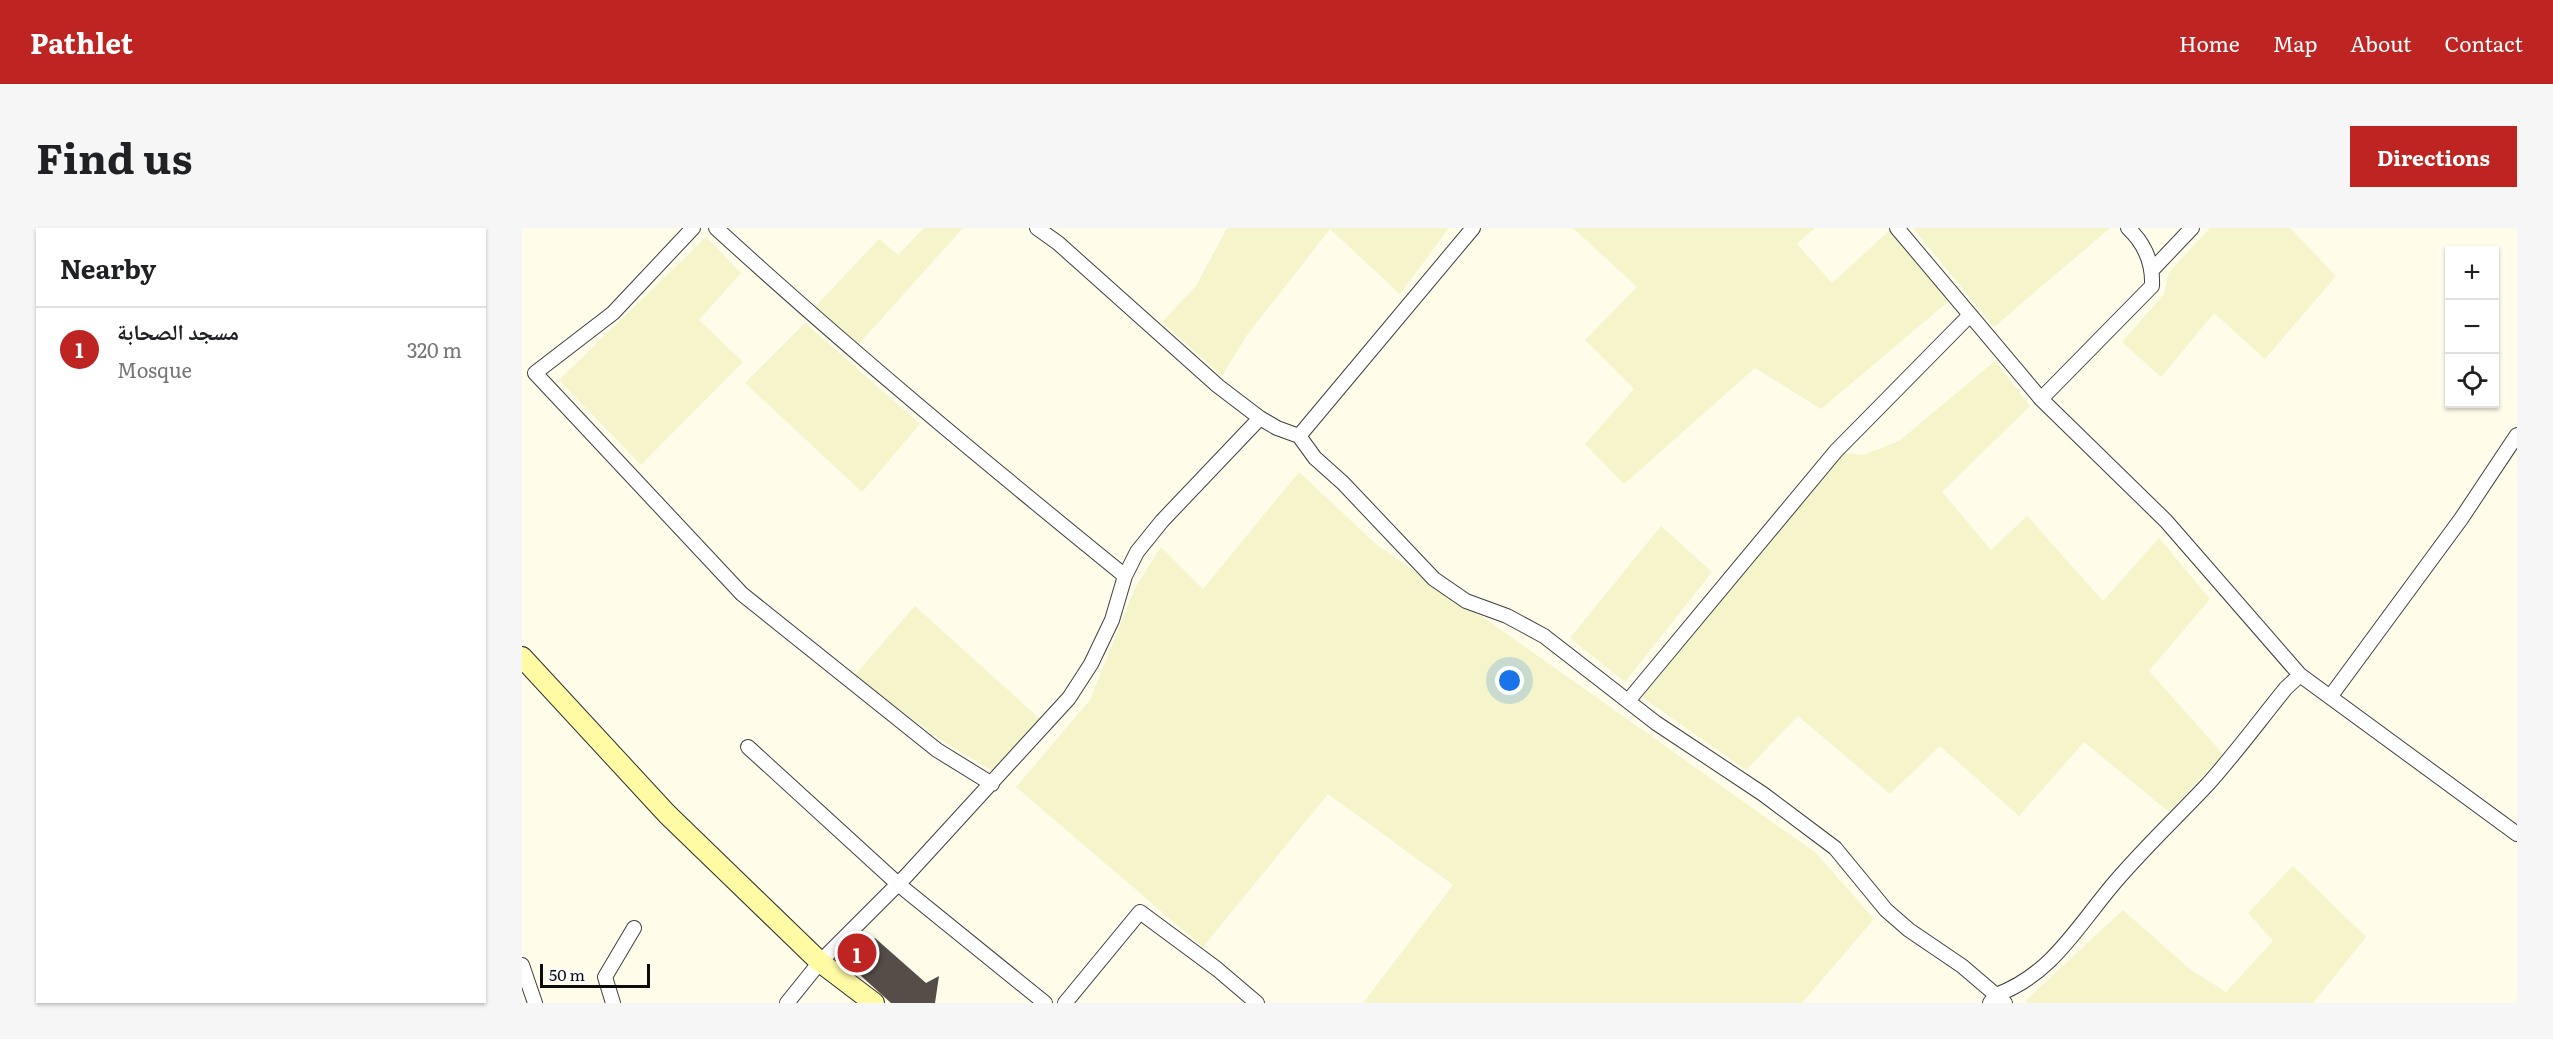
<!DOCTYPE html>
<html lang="en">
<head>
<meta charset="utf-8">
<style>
  body { margin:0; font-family:Literata,"Noto Naskh Arabic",serif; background:#f6f6f6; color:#202124 }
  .controls { position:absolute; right:18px; top:18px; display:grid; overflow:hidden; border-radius:0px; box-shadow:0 2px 4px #0004 }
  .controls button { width:54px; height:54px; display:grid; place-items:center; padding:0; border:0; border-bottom:2px solid #e0e0e0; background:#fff; color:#202124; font:30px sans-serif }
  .scale { position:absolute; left:18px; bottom:15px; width:110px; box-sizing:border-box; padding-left:6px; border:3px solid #0c0c0c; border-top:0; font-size:16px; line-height:21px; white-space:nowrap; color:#0c0c0c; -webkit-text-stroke:4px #fff; paint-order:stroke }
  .you { position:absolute; left:988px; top:453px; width:21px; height:21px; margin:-15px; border:4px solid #fff; border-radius:50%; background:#1a73e8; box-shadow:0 0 0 9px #1a73e833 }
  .badge { display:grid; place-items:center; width:39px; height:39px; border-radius:50%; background:#be2421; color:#fff; font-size:20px; font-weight:700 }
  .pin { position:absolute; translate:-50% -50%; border:3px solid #fff; box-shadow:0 2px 6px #0006 }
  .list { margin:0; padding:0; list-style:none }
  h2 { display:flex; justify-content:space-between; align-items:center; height:78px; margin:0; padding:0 24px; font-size:26px }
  h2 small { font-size:20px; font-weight:400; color:#757577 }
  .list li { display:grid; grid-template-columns:39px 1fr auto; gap:18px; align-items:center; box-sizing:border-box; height:84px; padding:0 24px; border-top:2px solid #e0e0e0 }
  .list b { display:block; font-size:22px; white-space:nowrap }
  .list p { margin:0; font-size:20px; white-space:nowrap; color:#757577 }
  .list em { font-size:20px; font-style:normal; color:#757577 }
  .icon { flex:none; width:33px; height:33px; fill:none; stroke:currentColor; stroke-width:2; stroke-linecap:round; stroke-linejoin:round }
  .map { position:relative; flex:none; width:1995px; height:775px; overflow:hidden; border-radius:0px }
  header { display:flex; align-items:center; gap:36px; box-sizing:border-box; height:84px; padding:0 30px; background:#be2421; color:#fff }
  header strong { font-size:28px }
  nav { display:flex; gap:33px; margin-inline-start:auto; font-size:21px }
  .intro { display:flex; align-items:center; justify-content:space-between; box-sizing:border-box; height:144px; padding:0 36px }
  h1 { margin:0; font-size:42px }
  .button { padding:15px 27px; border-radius:0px; background:#be2421; color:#fff; font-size:21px; font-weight:700 }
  main { display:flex; gap:36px; padding:0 36px }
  aside { flex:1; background:#fff; border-radius:0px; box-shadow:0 2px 4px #0004 }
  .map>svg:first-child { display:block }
  .farmland { fill:#f5f4ca }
  .building { fill:#544d48 }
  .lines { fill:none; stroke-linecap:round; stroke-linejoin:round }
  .street-casing { stroke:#3f3f3f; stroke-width:16 }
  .secondary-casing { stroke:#2e2e2e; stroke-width:22 }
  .street { stroke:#fff; stroke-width:14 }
  .secondary { stroke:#fffba5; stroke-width:20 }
</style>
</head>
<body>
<header>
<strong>Pathlet</strong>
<nav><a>Home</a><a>Map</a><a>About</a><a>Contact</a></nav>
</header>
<div class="intro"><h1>Find us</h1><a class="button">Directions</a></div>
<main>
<aside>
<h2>Nearby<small></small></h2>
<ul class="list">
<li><span class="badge">1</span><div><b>مسجد الصحابة</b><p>Mosque</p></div><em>320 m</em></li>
</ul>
</aside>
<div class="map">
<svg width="1995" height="775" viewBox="0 0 1995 775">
  <rect width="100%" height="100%" fill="#fffcea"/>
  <path class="farmland" d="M 402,0 L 441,0 L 336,117 L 293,79 L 357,11 L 376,27 Z
    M 705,0 L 927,0 L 878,66 L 808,1 L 725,107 L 700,148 L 640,94 L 674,58 Z
    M 1051,0 L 1293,0 L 1275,16 L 1310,55 L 1368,2 L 1427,73 L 1299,181 L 1233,140 L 1102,256 L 1063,216 L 1112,161 L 1063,112 L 1115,59 Z
    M 1391,0 L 1588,0 L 1472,99 Z
    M 1688,0 L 1768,0 L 1814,48 L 1743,131 L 1692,85 L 1639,149 L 1600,114 L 1642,66 L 1647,44 Z
    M 184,9 L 219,45 L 177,92 L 221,134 L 119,237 L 37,152 Z
    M 283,95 L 398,196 L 340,264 L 223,155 Z
    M 1473,133 L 1508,178 L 1420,264 L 1469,322 L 1505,288 L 1581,373 L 1637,310 L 1688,371 L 1627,443 L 1701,526 L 1647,584 L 1562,514 L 1497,588 L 1418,518 L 1368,566 L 1276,488 L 1224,542 L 1120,469 L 1321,225 L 1341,227 L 1377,213 Z
    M 777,244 L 856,318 L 985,406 L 1294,625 L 1352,691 L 1280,775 L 841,775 L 931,657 L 806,566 L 681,719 L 494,559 L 568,472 L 613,360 L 639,319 L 681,361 Z
    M 1139,298 L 1190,344 L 1103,454 L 1048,410 Z
    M 393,378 L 518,491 L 471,543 L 422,514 L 332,448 Z
    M 1771,638 L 1844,709 L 1791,775 L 1506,775 L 1503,773 L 1601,682 L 1669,742 L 1704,764 L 1751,713 L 1726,685 Z"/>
  <path class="building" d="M 353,710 L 404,755 L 417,748 L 413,775 L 369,775 L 328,738 Z"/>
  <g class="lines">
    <g class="street-casing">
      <path id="street" d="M 171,0 L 91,85 L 13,145 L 220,366 L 415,522 L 470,556
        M 194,0 C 326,121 464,235 603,348
        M 515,0 L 536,15 L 696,158 L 738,190 L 755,200 L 777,208 L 793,230 L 821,255 L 912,351 L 944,373 L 985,388 L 1022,408 L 1134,495 L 1241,566 L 1313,620 L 1364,682 L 1387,702 L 1440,738 L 1474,767 C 1531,746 1556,697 1594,653 C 1623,619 1655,589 1686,556 C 1713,526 1738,492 1764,460 L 1778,447
        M 1375,0 L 1519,171 L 1644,293 L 1778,447 L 1995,606
        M 1631,41 L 1670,0
        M 1519,171 L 1630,58 C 1631,35 1623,16 1606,0
        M 777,208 L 951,0
        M 1808,469 L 1939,291 L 1995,207
        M 1106,473 L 1314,223 L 1448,87
        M 226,519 L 376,656 L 523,775
        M 0,737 L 13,775
        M 91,775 L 83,749 L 112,700
        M 265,775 L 298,734 L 385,647 L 547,470 L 569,436 L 590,392 L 603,348 L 615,324 L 640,293 L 738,190
        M 543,775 L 618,684 L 695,741 L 735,775
        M 1468,775 L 1474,767 L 1483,775"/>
    </g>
    <g class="secondary-casing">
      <path id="secondary" d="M 0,429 L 145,586 L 298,734 L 352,775"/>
    </g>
    <use href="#street" class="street"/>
    <use href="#secondary" class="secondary"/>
  </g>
</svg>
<div class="controls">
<button>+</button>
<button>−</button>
<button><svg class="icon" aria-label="locate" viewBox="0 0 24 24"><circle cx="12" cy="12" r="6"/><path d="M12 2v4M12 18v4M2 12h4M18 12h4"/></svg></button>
</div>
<div class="scale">50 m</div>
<div class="you"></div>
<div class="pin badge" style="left:335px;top:725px">1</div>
</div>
</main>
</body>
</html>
